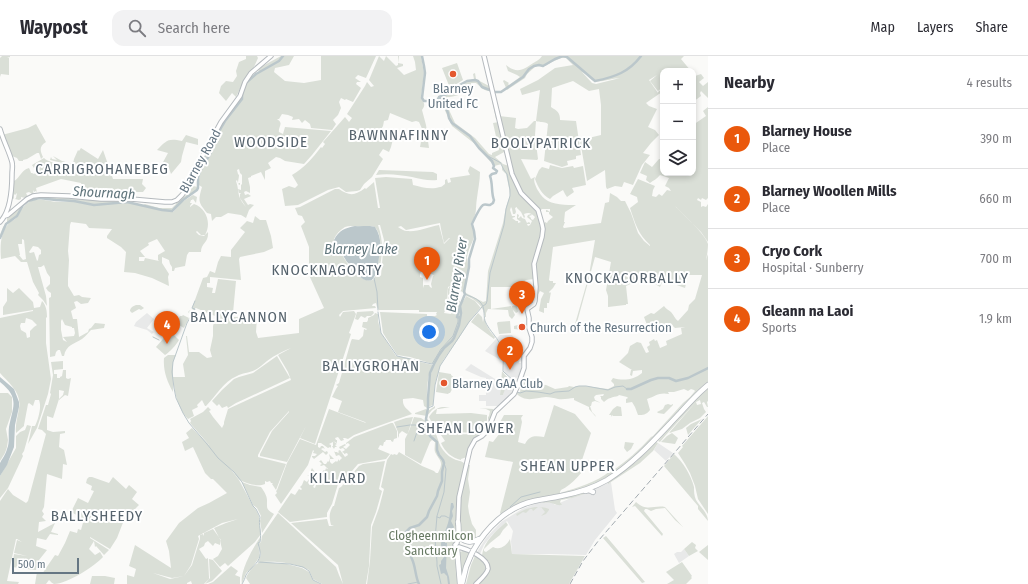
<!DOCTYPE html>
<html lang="en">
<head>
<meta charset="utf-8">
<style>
  body { margin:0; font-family:"Fira Sans Condensed",sans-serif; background:#f2f2f3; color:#2b2b33 }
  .controls { position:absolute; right:12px; top:12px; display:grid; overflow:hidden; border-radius:8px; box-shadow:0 2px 6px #0003 }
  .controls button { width:36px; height:36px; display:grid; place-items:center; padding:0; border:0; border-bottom:1px solid #e1e1e2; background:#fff; color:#2b2b33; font:20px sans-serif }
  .scale { position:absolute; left:12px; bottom:10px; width:67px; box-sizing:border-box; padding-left:4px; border:2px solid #657683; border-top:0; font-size:11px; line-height:14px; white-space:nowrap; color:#657683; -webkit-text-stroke:3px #fff; paint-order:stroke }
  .you { position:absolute; left:429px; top:276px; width:14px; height:14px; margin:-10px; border:3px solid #fff; border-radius:50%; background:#1a73e8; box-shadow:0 0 0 6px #1a73e833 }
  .badge { display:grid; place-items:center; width:26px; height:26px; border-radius:50%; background:#ea580c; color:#fff; font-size:13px; font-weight:700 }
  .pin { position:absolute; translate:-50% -33px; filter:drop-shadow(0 1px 2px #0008) }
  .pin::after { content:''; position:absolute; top:21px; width:14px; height:12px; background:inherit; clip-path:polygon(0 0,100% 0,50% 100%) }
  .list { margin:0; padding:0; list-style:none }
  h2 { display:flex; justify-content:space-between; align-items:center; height:52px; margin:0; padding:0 16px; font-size:17px }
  h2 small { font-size:13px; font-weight:400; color:#7c7c81 }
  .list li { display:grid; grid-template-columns:26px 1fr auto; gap:12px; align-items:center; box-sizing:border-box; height:60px; padding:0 16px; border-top:1px solid #e1e1e2 }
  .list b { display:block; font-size:15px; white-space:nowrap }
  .list p { margin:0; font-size:13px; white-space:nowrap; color:#7c7c81 }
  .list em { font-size:13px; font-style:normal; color:#7c7c81 }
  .icon { flex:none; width:22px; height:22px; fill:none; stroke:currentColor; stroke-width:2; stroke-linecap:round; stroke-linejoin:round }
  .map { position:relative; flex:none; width:708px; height:528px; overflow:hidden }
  header { display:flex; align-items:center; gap:24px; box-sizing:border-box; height:56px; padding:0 20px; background:#fff; border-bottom:1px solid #e1e1e2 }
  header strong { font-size:19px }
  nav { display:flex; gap:22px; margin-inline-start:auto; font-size:14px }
  .search { width:280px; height:36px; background:#f2f2f3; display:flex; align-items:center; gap:10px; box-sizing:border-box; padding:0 14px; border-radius:12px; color:#7c7c81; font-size:15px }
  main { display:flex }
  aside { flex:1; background:#fff }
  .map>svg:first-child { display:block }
  .built { fill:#e8e9e9 }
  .green { fill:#dadfd7; fill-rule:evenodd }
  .water { fill:#bbc7cb }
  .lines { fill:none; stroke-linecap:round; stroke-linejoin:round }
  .stream { stroke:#bbc7cb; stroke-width:1 }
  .river { stroke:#bbc7cb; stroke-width:2.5 }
  .major-casing { stroke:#b5babe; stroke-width:5.5 }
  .highway-casing { stroke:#b4b9bd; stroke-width:6 }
  .major { stroke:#fff; stroke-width:3.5 }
  .highway { stroke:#fff; stroke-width:4.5 }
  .rail { stroke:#a2aab0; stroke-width:1; stroke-dasharray:6 3; stroke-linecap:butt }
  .highway-bridge-casing { stroke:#b4b9bd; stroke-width:6; stroke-linecap:butt }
  .highway-bridge { stroke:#fff; stroke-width:4.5 }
  .poi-dot { fill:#e4572e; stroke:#fff; stroke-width:1.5 }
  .labels { text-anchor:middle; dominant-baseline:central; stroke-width:4; stroke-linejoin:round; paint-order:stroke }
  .poi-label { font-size:13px; fill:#657683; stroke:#fff; text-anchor:start }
  .street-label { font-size:13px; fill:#657683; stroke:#fff }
  .park-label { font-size:13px; fill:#687a64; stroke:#fff }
  .water-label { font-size:14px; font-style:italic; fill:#60757c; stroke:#fff }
  .quarter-label { font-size:15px; letter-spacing:1px; fill:#57646e; stroke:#fff }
</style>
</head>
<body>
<header>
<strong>Waypost</strong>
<div class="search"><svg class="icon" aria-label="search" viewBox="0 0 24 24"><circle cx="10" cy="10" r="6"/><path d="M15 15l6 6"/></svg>Search here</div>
<nav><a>Map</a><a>Layers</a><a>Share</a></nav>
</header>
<main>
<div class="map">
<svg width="708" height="528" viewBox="0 0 708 528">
  <rect width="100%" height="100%" fill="#fafaf8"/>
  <path class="built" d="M 147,257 L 154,263 L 147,272 L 154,276 L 152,278 L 147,274 L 134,270 L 136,266 Z
    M 500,279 L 512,279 L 520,290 L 520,299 L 518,298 L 519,307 L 521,307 L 521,316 L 520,321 L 517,321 L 515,325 L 505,317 L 504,315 L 504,306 L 485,295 L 496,283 L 499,285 L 497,282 Z
    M 471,308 L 500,326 L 500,339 L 503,339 L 505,333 L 507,328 L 503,325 L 506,320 L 513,325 L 511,332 L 515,335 L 500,350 L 486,350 L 486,345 L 479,345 L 479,339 L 486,339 L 486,322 L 481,321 L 465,314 Z
    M 658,387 L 673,397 L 666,405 L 654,394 Z
    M 611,426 L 615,454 L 617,457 L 595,484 L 586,499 L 550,498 L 512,498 L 511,485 L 513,475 L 507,465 L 491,480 L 484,489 L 480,498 L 477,496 L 486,482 L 501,466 L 522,453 L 537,447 L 545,446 L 552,446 L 555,449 L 587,435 Z
    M 684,493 L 689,500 L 679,507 L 674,498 L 677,496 L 681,496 Z"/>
  <path class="green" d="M 2,0 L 10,0 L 10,1 L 7,2 L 9,2 L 9,19 L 1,18 L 0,21 L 0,2 Z
    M 246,0 L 257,0 L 258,2 L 254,11 L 245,22 L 236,41 L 232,37 L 226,45 L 219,37 L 221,30 L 226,25 L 233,26 L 237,20 L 236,15 L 239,6 L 246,3 Z
    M 281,0 L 294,0 L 289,9 L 275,12 L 274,16 L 285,25 L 304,27 L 321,24 L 321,0 L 376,0 L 366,22 L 358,19 L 355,22 L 361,26 L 357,26 L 356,28 L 361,32 L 353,46 L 346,43 L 345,44 L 341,42 L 339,46 L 341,52 L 338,59 L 333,64 L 336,68 L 332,74 L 311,72 L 310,68 L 305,64 L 302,67 L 299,63 L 292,64 L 293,61 L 288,59 L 282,58 L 279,63 L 277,63 C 278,64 280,65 280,66 C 282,68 278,73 279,76 L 283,78 L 285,71 L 331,75 L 312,99 L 304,108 L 285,105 L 280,102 L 276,101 L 268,107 L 271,112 L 265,115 L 265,124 L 261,116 L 251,120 L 251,121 L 248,122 L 250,131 L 250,137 L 246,135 L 244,136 L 245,139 L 248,138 L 251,140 L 244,143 L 248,149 L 250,148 L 254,149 L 249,154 L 246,162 L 241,159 L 228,157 L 221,161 L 216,161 L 212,165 L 211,158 L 207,157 C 198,146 198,145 202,131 L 197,128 L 198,120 L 194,119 L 223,66 L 231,58 L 242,43 L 242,36 L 246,27 L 256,18 L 260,16 L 257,13 ZM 239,113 L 240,117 L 242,119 L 242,128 L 241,129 L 241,134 L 238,133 L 239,137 L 241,137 L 240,138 L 240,142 L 246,151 C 236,139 240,137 236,125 L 237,124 L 238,127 L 239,127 L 238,128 L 240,129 L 240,127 L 238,127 C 238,124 239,122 239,119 L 238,118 L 237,114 Z
    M 379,0 L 384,5 L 386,0 L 396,10 L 398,9 L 398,0 L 399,0 L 398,7 L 403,8 L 403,10 L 397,12 L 404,19 L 416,14 L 415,6 L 413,0 L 421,0 L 424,17 L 421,42 C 424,47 426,49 422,54 L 426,69 L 428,82 L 428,85 L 429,92 L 420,91 L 423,75 L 419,66 L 416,65 L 412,66 L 390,57 L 388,64 L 384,65 L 383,70 L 379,77 L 383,79 L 387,78 L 394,79 L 391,91 L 389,96 L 383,93 L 379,99 L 383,103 L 372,121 L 364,128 L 360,134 L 357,135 L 346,136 L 339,131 L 328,134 L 298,149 L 285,150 L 282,133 L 289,130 L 295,132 L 298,129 L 292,119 C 304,112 313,102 321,91 L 322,92 L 325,88 L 323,86 L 345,61 L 349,66 L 352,62 L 347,58 L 365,30 L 367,26 L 371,31 L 374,30 L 369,24 Z
    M 542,0 L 684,0 L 681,3 L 691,15 L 670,15 L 670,14 L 670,15 L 663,15 L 663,31 L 658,35 L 657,34 L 650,25 L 657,19 L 649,24 L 658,37 L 658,36 L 663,32 L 663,43 L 661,40 L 661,37 L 659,38 L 646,47 L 649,50 L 657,53 L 648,71 L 655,74 L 659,79 L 651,87 L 643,97 L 650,99 L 642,109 L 633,129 L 624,126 L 622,131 L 615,130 L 607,133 L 606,131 L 605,114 L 587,125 L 580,84 L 601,79 L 601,49 L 599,33 L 589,35 L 573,25 L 552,32 L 551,51 C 557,55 560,56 560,64 L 576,65 L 581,99 L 576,100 L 576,103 L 567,105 L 568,109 L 562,111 L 544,105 L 548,68 C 544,65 540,67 536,65 L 540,34 L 522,39 L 520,33 L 538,24 L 555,12 L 573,9 L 566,2 L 561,2 L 552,6 L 545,10 L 536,10 L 527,18 L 525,22 L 507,34 L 503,25 L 504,24 L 509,27 L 508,28 L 509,29 L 520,21 L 517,19 L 508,15 L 506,9 C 518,19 524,13 535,6 C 538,4 540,3 542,0 ZM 582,16 C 587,17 589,24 595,25 C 599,27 614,22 620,22 L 596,28 L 592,27 Z
    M 457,7 L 463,24 L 450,32 L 442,12 Z
    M 475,17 L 476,23 L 489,30 L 491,33 L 498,63 L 496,63 L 490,35 C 483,35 481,31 476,27 L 471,27 L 471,30 L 466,34 L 465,32 L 464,36 C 459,40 453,40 446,42 L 445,45 L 455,67 L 475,82 L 489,98 L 492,99 L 492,97 L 499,94 L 493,67 L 499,66 L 506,95 L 495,101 L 503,108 L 509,110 L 511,106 L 510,104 L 499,60 L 516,62 L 515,72 L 518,73 L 527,72 L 534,65 L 536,65 L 535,79 L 538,103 L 537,104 L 521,103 L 531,123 L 535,121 C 533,125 535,128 537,133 C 539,136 542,141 545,143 C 552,149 567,149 576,149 L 565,156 L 564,166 L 565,166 L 563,171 L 564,172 L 601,167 L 605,147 L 609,146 L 610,137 L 617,141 L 621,145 L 625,145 L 631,157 L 638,177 L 644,185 L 650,190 L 650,189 C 638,178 635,167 630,152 L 638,146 L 637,141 L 630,138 L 638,123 L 655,130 L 653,134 L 652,140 L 656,141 L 659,138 L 662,140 L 667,134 L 671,135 L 669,132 L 665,130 L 669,122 L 660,119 C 657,123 654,124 650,127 L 646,124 L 647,120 L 640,117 L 645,106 L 652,111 L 659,103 L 660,103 L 663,97 L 663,117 L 693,117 L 693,69 L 706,60 L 703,55 L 708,51 L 708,142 L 706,144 L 702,142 L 701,144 L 698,142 L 697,144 L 701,146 L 701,151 L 703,150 L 706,151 L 708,148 L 708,186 L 701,176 L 674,149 C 682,157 706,179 708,188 C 708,194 707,199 706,204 L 708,198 L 708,326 L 694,338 L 689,345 C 656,380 627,418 579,434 C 567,439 553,440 540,443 C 527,446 513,452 502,460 L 500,457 L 513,406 L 485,401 L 489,385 L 493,386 L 503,373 L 499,368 L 504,359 L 523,359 L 521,362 L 522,366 L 518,386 L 525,388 C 530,379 535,380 544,381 L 554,349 L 575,358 L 591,377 L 582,404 L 590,404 C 584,415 572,429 561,434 L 560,436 L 560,437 C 577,432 597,426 610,415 L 611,408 L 612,409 L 612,415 C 627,405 639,394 651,381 L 653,380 L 683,347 L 690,341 L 695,335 L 694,334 L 691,333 L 688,335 L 684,333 L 674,336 L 668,336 L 669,338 C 659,336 656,340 647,343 L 650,354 C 646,359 643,359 638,359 L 635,351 L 632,346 L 626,347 L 626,343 L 628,342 L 627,341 L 619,339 L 618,340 C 613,341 608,342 604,346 L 601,343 L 597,343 L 601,343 L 601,341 L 600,340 L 603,340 L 604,338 L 596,339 L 594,341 L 595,344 L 601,347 L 595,345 L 592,346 L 591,350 L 590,350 L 592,356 L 595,359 L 596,361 L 589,353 L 589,351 L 574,344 L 574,342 C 569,342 564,344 558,343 C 554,342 550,341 546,341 C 535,342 525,347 516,337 L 517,336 L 520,336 L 522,326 L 546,329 L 555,333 L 568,331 L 569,330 L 574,331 L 579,330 L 585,330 L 608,333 L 614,330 L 614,328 L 611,325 L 613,322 C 623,325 634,324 642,317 L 642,314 L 633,315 L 632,320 L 630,319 L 631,314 L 632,314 L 619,306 L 628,297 L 630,290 L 637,286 L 641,287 L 646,297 L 649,296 L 647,291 L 650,289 L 649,286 L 654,283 L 655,285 L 657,284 L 660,292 L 667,289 L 666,285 L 682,278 L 681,272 L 685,271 L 675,272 L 672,269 L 663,272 L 663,271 L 650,275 L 647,269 L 644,261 L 651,257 L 654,258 L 664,250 C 666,253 669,254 671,256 C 674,259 675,263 678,265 L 688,254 L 689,249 L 695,243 L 702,219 L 688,219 L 685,232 L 663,224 L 660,231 L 639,218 L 639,220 L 642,222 L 639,224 L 626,230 L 628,248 L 626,248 L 626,249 L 625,249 L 608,251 L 608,240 L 606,234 L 611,206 L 595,201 L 576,270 L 575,268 L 589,219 L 595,184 L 553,191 L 549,224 L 550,225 L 553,225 L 553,227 L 556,227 L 553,232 L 549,236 L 550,237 L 551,236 L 549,247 L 547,247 L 547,252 L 544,252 L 544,257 L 539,255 L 541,243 L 544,237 L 540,235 L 536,242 L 535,208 L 543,181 L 543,169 L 545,166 L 547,167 L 548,165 L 553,161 L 549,158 L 549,156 L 546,156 L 546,154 L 547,154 L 550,156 L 550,153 L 542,153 L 538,157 L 542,173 L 542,176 L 534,206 L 534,223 L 526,224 L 523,226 L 520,226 L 520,231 L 491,231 L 491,253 L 511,250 L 515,259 L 512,263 L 509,260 L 508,254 L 488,253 L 486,257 L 486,261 L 485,261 C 483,249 476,244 465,239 L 465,234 L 466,237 L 483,246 L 486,245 L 488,215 L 503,167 L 506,151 L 510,139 L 509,132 L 506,118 L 502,114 L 502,108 L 494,110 L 475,88 L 452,70 L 442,48 L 438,47 L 441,42 L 453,36 L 456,33 L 463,28 L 459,30 L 464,26 L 474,23 L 473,18 ZM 511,151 L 512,153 L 513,158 L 515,158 L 516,156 L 515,152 L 517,151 L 517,152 L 521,156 L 524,162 L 525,161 L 524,158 C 529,156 531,157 535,161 L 533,164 L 531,163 L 531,162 L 529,160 L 532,159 L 531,158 L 528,159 L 527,161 L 532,165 L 530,169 L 528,170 L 527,168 L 530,168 L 530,167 L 529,166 L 527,167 L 525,163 L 522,162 L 521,160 L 519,162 L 518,162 L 519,159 L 517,158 L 517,163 L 521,166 L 518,167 L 518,165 L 516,165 L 512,162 L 515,161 L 515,160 L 512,160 L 510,154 Z
    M 693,17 L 695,20 L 701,18 L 704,22 L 699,26 L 703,30 L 708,26 L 708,42 L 701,35 L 700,37 L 701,40 L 693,46 Z
    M 36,68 L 46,86 C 39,90 40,95 43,101 L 41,103 L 39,97 L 37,97 L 27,103 L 23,104 L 23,105 L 19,105 L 17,102 L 12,100 L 2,79 L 28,72 Z
    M 186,79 L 198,83 L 198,89 L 186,86 L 182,100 L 181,106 L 171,118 L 169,112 L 162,108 L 168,97 L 157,94 C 167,84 168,82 182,85 Z
    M 81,92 L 98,103 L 103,94 L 113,123 L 143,123 L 142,128 L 146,132 L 143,136 L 126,136 L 114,141 L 91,141 L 90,136 L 83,132 L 81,127 L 61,123 L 36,132 L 37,137 L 36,135 L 34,136 L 33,134 L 33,135 L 34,139 L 29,136 L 26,137 L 28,141 L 24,144 L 25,142 L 21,141 L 21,143 L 19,144 L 15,143 L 16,142 L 17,137 L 15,139 L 14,138 L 14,143 L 11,141 L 14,125 C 20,122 21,114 29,112 L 30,114 L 31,117 L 32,117 L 34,118 L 37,116 L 36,113 L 34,112 L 32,109 L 44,102 C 48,106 57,108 62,107 L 64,109 L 62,110 L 61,115 L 81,117 L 83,114 L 88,112 L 89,110 L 87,106 L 84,109 L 86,111 L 83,112 L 50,104 L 51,101 L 52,103 L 57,104 L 53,100 L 62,105 L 73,108 L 74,103 L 78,94 L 79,95 Z
    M 550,109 L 562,112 L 573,110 L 574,112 L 583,110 L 586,129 L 572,132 L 574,136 L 567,141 L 565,138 L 563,134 L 553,140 L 550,143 C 542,139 538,131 535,123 L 539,114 L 542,111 L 549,113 Z
    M 470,110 L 480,116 C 480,125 478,133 477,142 C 475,155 478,155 471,168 C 478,185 470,185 467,201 C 467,204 468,207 468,210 C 468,220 464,228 464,238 L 463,236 L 460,235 L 460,237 L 457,237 C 458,231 457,225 455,220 L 457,215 L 456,213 L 452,217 L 455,223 L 456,233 L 454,233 L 453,230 L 451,230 L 453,231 L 454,234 L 457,234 C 456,237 456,238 453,239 L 454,241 L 452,244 L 449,245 L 448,241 L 450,240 L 452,241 L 453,239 L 451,238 L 448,239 L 448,233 L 450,230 L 448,231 C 447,240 448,250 444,257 L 451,258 L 452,256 L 453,253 L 454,255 L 456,256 L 458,248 L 456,249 L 455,252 L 453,251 L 454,242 L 455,245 L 458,244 L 460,245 L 458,255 L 460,254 L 459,264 C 461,259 460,254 461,249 C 462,246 465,243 466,240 L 475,245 L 480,251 L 481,251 L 469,266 L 457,285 L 444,303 L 440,310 L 435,328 L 433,349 L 428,351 C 429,335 428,319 436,305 L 433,308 L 410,301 L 397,299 L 383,277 L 380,256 L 427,258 L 427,260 L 435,260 L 437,259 L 436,258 L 437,256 L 419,256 L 419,254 L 379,254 L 377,251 L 376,247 L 373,248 L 372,250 L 375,250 L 376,252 L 343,255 L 339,259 L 340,261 L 343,256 L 354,255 L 356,258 L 349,277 L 351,278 L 315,388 L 300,382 L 306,370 L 287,406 L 260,400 L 260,398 L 272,375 L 289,356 L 289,355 L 270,376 L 258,399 L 258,401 L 286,408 L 276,434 L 272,428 L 273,427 L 271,427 L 270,425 L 267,426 L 265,425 L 265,428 C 258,431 247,428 240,424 C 236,421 234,415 230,412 L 239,424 L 253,450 L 256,454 L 259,460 L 259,465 L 261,478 L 255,486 L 228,510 L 225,507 L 220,511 L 213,503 L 218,500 L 222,493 L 221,489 L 221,485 L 214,472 L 226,467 L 238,463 L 222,467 L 198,480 L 199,483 L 191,509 L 184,520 L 172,522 L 153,517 L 170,523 L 184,520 L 192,509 L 200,483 L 200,479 L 203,478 L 204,480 L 204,477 L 213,473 L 221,484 L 220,489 L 215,487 L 213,490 L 208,485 L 205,487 L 204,490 L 199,493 L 206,503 L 208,502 L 209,521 L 209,523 L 204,528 L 192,528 L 191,525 L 187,527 L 187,528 L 127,528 L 127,519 L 134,521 L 136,513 L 129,510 L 135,489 L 171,512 L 169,495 L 166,485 L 179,467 L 198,452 L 209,447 L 227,437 L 213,423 L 211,423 L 205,417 L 193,391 L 185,395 L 182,386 L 189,382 L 186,377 L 192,372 L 209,389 L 190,367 L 191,365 L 190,363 L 203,356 L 208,351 L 211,354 L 209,355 L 213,361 L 222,372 L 224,368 L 224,366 L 228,353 L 291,324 L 288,316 L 278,299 L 291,292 C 283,295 275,299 267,305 C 263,308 259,312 255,314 C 249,317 242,317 237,320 C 223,326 216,340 206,350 L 205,350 L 202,344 L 197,349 L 198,351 L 192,354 L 194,360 L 188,363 C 178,353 174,336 173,321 L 185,321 L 183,308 L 188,299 L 186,280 L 187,280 L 189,296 L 199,296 L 207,302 L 212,301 L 210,294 L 213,280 L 213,270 L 216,260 L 212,259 L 196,252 L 194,253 L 194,254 L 191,259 L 188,256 L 190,254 L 192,255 L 193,253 L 191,252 L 192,252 L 203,222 L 207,221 L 210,215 L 215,217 L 218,206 L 221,200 L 231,201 L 231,194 L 245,176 L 240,172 L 247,165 L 253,167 L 255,160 L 260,164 L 266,164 L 271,180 L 273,192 L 264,196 L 240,201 L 239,203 L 241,224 L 210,221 L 210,227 L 207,227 L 207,231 L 213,232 L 212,237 L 215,237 L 218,223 L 236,225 L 233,257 L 234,261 L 257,261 L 256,276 L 258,282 L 299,277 L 299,263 L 324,252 L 309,219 L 309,191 L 301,170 L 305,166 L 302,160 L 298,159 L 295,152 L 300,151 L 335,133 L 339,133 C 349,140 355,140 365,132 L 366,133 L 374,126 L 378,152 L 380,152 L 375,122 L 386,121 L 412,123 L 413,129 C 421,131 431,134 440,131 C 442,131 443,129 445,128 L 445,124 L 447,123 L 448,127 L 451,126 L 450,122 L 470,119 L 468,115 ZM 440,167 L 441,173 L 444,187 L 449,182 L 450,182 L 444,188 L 439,169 C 428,171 418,176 407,175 C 404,175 401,173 398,171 L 401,170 L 406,174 ZM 378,169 L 380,169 L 384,184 L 381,220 L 377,217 L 373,224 C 357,229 339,195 334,183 C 336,178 340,174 345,171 C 351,169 357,171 363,171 C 366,171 370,170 372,170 C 375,171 376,172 377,174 C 383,185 379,196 378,208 L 380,210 C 383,195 383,184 378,169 ZM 421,215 L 424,217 L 424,218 L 432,218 L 434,220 L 433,220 L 431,228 L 432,232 L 430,231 L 429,229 L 424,229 L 423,232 L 423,222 L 420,221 L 420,219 Z
    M 379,114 L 433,116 L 437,118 L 437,124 C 428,125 421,123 412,121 C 401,119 388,117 376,119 Z
    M 193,130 L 198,131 L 197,134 L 192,138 L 183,144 L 170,155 L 173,156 L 182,146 L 193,139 L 197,141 L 196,147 L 193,143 L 192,144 L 191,144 L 190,147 L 192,147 L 190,150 L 190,151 L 194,148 C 206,152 212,167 205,179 L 201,179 L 197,175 L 196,176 L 199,179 L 204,180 L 208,176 C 209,187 201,187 201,196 L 189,196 L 187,199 L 185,210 L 175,212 L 174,215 L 172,215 L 172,211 L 170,208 L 169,204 L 162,201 L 162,207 L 169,218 L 168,221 L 169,230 L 152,222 L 135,217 L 124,216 L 126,196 L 121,191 L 107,182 L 107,180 L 112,173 L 89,172 L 86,168 L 71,166 L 70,169 L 68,195 L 69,204 L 68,223 L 68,230 L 74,240 L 79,239 L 82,241 L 91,242 L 88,247 L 81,248 L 77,245 L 74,246 L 76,252 L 71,255 L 73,263 L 77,263 L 79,281 L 88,276 L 89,273 L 91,272 L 95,267 L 105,268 L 104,272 L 91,274 C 88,277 86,280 82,283 C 74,288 66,289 64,300 L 62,300 L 60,294 L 58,294 L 56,296 L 55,300 L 50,301 L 49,242 L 51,241 L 51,237 L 48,235 L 46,232 L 50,228 L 50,221 L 47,217 L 44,209 L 41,211 L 38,211 L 46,240 L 47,250 L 43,244 L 38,239 L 39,237 L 33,226 L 27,206 L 21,206 L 15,200 L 1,203 C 0,190 0,176 10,166 C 13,164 15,164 17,161 C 22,153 25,146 34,144 C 42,142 51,146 59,146 C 64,146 70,146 74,145 L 54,144 L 38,142 L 28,144 L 23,149 L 17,159 L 14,163 L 11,164 L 6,168 L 0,179 L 3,171 L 7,166 L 7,162 L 26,145 L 38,140 L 130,143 L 130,146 L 143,149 L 145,148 L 159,152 L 172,152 L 176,148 L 176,146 L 186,139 ZM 22,183 L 24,184 L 26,203 L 23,204 L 19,199 L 20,199 L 18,188 L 22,188 ZM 157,183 L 165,195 L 158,199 L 158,204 L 159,205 L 145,202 L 144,205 L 139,205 L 139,201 L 138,201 L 145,201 L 140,195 L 149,189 L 148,187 ZM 33,190 L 38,191 L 41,194 L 41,198 L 39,199 L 38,204 L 37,205 L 34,196 L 30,197 L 29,196 ZM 62,263 L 65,269 L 72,271 L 72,272 L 74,272 L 75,277 L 74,280 L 63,281 L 67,286 L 63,284 L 61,274 L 61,265 Z
    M 522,231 L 535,231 C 535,241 537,244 527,249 L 527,250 L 526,251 L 524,247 L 517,251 L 518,256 L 516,257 L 512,253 L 512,250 L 517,249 L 517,243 L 521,241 Z
    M 7,232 L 13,237 L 19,232 L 33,246 L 34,252 L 40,251 L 42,245 C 46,249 47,255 47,261 L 46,262 L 46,287 L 51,323 L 48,338 L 37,372 L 28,388 L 32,370 L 35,370 C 38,364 42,351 39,344 L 35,344 L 33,350 L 29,347 L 28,348 L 24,369 L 24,370 L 16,377 C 15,368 18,360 19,352 C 22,337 9,327 0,317 L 0,262 L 33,255 L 33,254 L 3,259 L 3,251 L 7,245 ZM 26,262 L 32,264 L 37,269 L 34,271 L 30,275 L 30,281 L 27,282 L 26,277 L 21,274 L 20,270 L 21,267 L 25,267 Z
    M 136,249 L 140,249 L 144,252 L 141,254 L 139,253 L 132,257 L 130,255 C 130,252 133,250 136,249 Z
    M 373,255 L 374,257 L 371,260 L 367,260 L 365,262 L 361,260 L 358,264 L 355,263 L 357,256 Z
    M 375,257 L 378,258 L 378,265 L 381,277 L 396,300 L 409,302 L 416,305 L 433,309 C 426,321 427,338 427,352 L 424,350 L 423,344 L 413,342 L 403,343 C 402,351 408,353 412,358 L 367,374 L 354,379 L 348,383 L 345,382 L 343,382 L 344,384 L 341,385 L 338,381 L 335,382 L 336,384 L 337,384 L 337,387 L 333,385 L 337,388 L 335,389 L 337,391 L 335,391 L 334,393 L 332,390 L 333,390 L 333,386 L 329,388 L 331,389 L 331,392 L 330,391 L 328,392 L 321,387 L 318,387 L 318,391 L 320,392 L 321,390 L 323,390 L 325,393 L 323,392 L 321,393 L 325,396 L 327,395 L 328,397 L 326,399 L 323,396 L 314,403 L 312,401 L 312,400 L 315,400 L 317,398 L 313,397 L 314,395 L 313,394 L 308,409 L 281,448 L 275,439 L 277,437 L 276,435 L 277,434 L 287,407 L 300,383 L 316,389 L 329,353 L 366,367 L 365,366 L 338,356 L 342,345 L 332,341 L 336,333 L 338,330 L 336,329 L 339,327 L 351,285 L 352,283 L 359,284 L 363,280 L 364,273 L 366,274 L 367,273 L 362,271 L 363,266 L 367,266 L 368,264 L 368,262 L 374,259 Z
    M 478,257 L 482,261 L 483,266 L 484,261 C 485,268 490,276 495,281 L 494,283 L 471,266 Z
    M 183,259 L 189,262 L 184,272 L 177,268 L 179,266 L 178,264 L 180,260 L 182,260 Z
    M 510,265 L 511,277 L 499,278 L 497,267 L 498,266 Z
    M 525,267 L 525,273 L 524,274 L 514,273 L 514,270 Z
    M 169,276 L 171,276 L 179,284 C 176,289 170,296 165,299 L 156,291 Z
    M 168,299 L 176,299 L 173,306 L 173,336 C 167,325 163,315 164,302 Z
    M 277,300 L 290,322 L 236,347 L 228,352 L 227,350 L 222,352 L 219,348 L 217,350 L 212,345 L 222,334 L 234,323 L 239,321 L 253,317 Z
    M 63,305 L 63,313 L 54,314 L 54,318 L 57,318 L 57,322 L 60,322 L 60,321 L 62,320 L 63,314 L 66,314 L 66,322 L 68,323 L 71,322 L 68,340 L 65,339 L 59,344 L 59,343 L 63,339 L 64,335 L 59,334 L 59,343 L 53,362 L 47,360 L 47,374 L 53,376 L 65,375 L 65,377 L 60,378 L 59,391 L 64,394 L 67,409 L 63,408 L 62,423 L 47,418 L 44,451 L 42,455 L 44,458 L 42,461 L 46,465 L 39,466 L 38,476 L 53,468 L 55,467 L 51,476 L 58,478 L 58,479 L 50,478 L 46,484 L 37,482 L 36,490 L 47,494 L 39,504 L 36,514 L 12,511 L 14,498 L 27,500 L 14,497 L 17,484 L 22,486 L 17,483 L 16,483 L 7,525 L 19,526 L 18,528 L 0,528 L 0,445 L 8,433 L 13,439 L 26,447 L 28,445 L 46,378 L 42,374 L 38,373 L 46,349 L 48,349 L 51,338 L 50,337 L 53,319 L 51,306 Z
    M 502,315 L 507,321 L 504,325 L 507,328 L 503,339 L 500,339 Z
    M 439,316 L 451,318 L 451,319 L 457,324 L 450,337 L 449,337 L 448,338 L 436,336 Z
    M 708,331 L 708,345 L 707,346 L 708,351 L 707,351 L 704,346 L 702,347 L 704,353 L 706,356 L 700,362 L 690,367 L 682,373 L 669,377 L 696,346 L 697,349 L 701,348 L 700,344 L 696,346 L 665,380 L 660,386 L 658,385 L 690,348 Z
    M 0,337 L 8,337 L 12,341 L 12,356 L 6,373 L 8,384 L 7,391 L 5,397 L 0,405 Z
    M 668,348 L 671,349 L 673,348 L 673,349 L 664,358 L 658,357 L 657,356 L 663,353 L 665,349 Z
    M 435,350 L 435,352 L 432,354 L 427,360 L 415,358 L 415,357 L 426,353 L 428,355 Z
    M 617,350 L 621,351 L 622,360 L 613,360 L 612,359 L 611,361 L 611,359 L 609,359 L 613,353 Z
    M 442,351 L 450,351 L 439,353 L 437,353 L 436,358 L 471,357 L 487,359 L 487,364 L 484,373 L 486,373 L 489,366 L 488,363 L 488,361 L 489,360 L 490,355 L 486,353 L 479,352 L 493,353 L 494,356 L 489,372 L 474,385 L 467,401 L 461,403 L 461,404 C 452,402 445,396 441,387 L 445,385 L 441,379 L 438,376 C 448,377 466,380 475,377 L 438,375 L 437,377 L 429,361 C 432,356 436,352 442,351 Z
    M 708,360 L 708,458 L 698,443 L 695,430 L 690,417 L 685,408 L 678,397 L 683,391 L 682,390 Z
    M 413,361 L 408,377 L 407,378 L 402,375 L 399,378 L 399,380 L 398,382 L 398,376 L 394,366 L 406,362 Z
    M 414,361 L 421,362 L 424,364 L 427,363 C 437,371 436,385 443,394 C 447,399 451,402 456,404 C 460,405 462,405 465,408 L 458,443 L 456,485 L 454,491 L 456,494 L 458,528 L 367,528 L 370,505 L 372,471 L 379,452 L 384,433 L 381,431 L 387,404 L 391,398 L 393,399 L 394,398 L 397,399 L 399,396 L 422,410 L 434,415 L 436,417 L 438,417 C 444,405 440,406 435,396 C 434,393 435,389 435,386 L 432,384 L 430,386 L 421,408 L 405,399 L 405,383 L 409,375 Z
    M 702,363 L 701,364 L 688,379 L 686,372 L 691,368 Z
    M 391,367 L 393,367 L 397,375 L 397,382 L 394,383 L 393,386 L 391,385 L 391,384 L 386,384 L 385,386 L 384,386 L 383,390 L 380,389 L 378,393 L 390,398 L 386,403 L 358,408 L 340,429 L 338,428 L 332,448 L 327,457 L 327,461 L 290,466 L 278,456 L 291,437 L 295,439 L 299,433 L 301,434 L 302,433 L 300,431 L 302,429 L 304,424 L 307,426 L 309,423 L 310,423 L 308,427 L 310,429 L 312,426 L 315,428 L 313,431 L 315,432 L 316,429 L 314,426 L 314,425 L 312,425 L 313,421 L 310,418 L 310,420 L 307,419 L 310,419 L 311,417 L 311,414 L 312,412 L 315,416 L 313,419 L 315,420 L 317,417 L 318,419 L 316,421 L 317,423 L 315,423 L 314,425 L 315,427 L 318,424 L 318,423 L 322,420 L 320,420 L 319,418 L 320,418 L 324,414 L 325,415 L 326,412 L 327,413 L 328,413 L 324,409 L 321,410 L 320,409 L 322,408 L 320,406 L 319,406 L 321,404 L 324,408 L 326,408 L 328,405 L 329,406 L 330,402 L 329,398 L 334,403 L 330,403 L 330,406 L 332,408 L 336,405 L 337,406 L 339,403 L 339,405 L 342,402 L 339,399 L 336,400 L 334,395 L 335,396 L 337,396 L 338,397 L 339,396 L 338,395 L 340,394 L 345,401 L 348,399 L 347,397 L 344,398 L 344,397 L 342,396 L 345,394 L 343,392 L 340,393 L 339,391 L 345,388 L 346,389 L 343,391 L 346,393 L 350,389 L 348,387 L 346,388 L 346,387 L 354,381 Z
    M 27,369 L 31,370 L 24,395 L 22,398 L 23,400 L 8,432 L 0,442 L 0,420 L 16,392 L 16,380 L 20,376 L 25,374 Z
    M 672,377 L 678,382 L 675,388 L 661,386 L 667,380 Z
    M 625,386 L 634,387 L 631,393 L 627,396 L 624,392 Z
    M 656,386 L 658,387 L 653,395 L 640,407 L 608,428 L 607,426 L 618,419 L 636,406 Z
    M 674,398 C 683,406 691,419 694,431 C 694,435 694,440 696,444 C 700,451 708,457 708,465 L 698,453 L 698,450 L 664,410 Z
    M 385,405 L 379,433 L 382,435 L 376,456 L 371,469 L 369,510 L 366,528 L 343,528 L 338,509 L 291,467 L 327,463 L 329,470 L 334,470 L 331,469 C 329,461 329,457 333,450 L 334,450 L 339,432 L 341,431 L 359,410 L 363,408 Z
    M 469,409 L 470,409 L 468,423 L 470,436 L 468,450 L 469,457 L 472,468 L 476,474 L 476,483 L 472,485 C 466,483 462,482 460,475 L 460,442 L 466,410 Z
    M 89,421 L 92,421 L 109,427 L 113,421 L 126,433 L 129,429 L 137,436 L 132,443 L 139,449 L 124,464 L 117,482 L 110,493 L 90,481 L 90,482 L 109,494 L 104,499 L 96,490 L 95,491 L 94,485 L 89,493 L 95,499 L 100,496 L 103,501 C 95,510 67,528 54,528 C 52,527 51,526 49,524 L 46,528 L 35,528 L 37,516 L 42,518 L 55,499 L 58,500 L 65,487 L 70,475 L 77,477 L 78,473 L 81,474 L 84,463 L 71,456 L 78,442 L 88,447 L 94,435 L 91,434 L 92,430 L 86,427 L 87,423 Z
    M 242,426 L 250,429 L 261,431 C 264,435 267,440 267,444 C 267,453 266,453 274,458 L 262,477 L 260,465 L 261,460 L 257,452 L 253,449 Z
    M 584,436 L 587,437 L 572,442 L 561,444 L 560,446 L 562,449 C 554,450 552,445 544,447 L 542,446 L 575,439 Z
    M 636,446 C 647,456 653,449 665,451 L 683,471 L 675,464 L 665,452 L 656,453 L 651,455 L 647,453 L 645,453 L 644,455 L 663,478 L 662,480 L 635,450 L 632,451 Z
    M 535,451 C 540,451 544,451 549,453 L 549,454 L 546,458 L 541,460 L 545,456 L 541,451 L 538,451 L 533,455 L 532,453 L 530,453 L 526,457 L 523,456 L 517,460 L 516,458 L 526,453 Z
    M 278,457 L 336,511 L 339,519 L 343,528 L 322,528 L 313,523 L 309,514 C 294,507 278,505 262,506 L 287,508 L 302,512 L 309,516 L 313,524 L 320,528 L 250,528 L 246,522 C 248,516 255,508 260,506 L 258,505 L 261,499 L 258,488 L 261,486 L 262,480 Z
    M 506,466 L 508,469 L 503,474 L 500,479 L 490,487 L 484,493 L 484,495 L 486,496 L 493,491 C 500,495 507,489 510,483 L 512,498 L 585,500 L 569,528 L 477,528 L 489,513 L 489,506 L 482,499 C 484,485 496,475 506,466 Z
    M 261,480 L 260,485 L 258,488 L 260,500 L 252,512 L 246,517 L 242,528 C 239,516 254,490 261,480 Z
    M 606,480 L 645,526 L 642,527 L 603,482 Z
    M 692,486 L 696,489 L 695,492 L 698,495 L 689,500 L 684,493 Z
    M 708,489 L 708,504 L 699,496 Z
    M 465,494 L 470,498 L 463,520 L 461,520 L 460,496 Z
    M 475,500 L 484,504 L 487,509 C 485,517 480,522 475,528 L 466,528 L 471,509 Z
    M 209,503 L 213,504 L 222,515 L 212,525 L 205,528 L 210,522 Z
    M 682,506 L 692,520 L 691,521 L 692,522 L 686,528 L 667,528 L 674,524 L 666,516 Z
    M 231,510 L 238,515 L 235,519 L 240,521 L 240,528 L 208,528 L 213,526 Z
    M 92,520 L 105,520 L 115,522 L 114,528 L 90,528 Z"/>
  <path class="water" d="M 355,170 C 362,171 369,169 375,171 C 383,183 380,194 378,208 L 379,211 L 378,216 L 376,218 L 372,224 C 362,227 358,217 352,211 C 351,209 349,208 347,206 C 343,200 340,193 335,187 L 334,184 C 339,174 345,172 355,170 Z
    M 0,321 L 14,333 L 19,346 L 19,351 L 15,369 L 14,391 L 7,409 L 0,420 C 0,416 0,411 0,407 C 2,403 6,398 7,393 C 10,386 8,379 9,371 C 13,350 20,342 0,326 Z
    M 451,447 L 453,447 L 454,451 L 452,455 L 453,460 L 451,465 L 454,471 L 452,474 L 449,482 L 445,484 L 445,487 L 447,487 L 446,512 L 449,521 L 450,528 L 448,528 L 447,520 L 444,517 L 441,518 L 439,509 L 441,508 L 441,505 C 449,496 441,498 441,488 C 442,481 446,474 448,467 C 450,460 450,454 451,447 Z"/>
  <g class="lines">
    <path class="stream" d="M 488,100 L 501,107
      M 374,222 L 377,236 L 378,254
      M 465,238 C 469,240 476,242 479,245 C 486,251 483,258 485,265 C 489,275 500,283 502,294 C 504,301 503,308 503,315 L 505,317 L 514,325 L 512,331 L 514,334
      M 195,245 L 192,252 L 195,253 L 187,267 L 173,306 L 172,316 L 174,332 L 176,342 L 183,357 L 189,367 L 207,388 L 218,402 L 234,416 L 242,426 L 253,450 L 256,453 L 260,461 C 258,468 262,477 260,486 L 258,487 C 259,491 261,497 260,500 C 258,508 250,512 246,519 C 245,522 244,525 242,528
      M 483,250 L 486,248 L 487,245 L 490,217 L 504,169 L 506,153 L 510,140 L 510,134 L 507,118 L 504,114 L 501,108
      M 378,256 L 381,277 L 397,300 L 432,308 L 441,293 L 453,280 L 458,266 L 458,261
      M 153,281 L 159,284
      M 517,336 L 520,337 L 526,335 L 538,336 L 550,338 L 555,336 L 569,335 L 575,331 L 579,330 L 586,330 L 608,334 L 615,331 L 623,330 L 627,333
      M 428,352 L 433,350 L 435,329 L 440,310 L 469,266 L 482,251
      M 411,369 L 415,369 L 427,371
      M 397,371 L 410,369
      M 414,385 L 419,370
      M 510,451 L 521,441 L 540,436
      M 437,461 L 440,462 L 441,460 L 445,460 L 449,462
      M 258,506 L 290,508 L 303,511 L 309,515 L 313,524 L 321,528
      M 408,528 L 418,526
      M 441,528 L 437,510 L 437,506 L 435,483 L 437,460 L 444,436 L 446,413 L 443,404"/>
    <path class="river" d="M 422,0 L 424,10 L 425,17 L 422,42 L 424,45 L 437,45 L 439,41 L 452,36 L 456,31 L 467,25 L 475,24 L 478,25 L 482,31 L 495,36 L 501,36 L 523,21 L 529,13 L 534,10 L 539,9 L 543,10 L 555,3 L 563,0
      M 563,0 L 567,1 L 595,25 C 615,21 629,16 641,0
      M 247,26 L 256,18 L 279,5 L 283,0
      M 0,182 L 6,168 L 17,160 L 23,149 L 28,145 L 39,142 L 56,144 L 74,145 L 94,149 L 127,146 L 162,154 L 172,155 L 183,144 L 197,134 L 198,132 L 198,121 L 200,115 L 211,96 L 215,82 L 225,65 L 242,43 L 242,38
      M 460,262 L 457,261 L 460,251
      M 627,333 L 631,333 L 651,324 L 658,322 L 669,322 L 676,325 L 688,322 L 708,312
      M 419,528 C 415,520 416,512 412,503 C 411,500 408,498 408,494 C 407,488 408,482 406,476 L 410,472 L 419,469 L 427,461 L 429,455 L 437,440 L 438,435 L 442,425 L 442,416 L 444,407 L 443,404 L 439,399 L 437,394 L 437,386 L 430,380 L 428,375 L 426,363 L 428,352 L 428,342 L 430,317 L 434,308 L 439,299 L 444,292 L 452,285 L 454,282 L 459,269 L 461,257 L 460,250 L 465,238 L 464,236 L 469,211 L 469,203 L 475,183 L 474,175 L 472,168 C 474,164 479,152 483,149 C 485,148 487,149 490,149 L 493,147 L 494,144 C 491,137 493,128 490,120 L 492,118 L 496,117 L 497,115 L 493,112 L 494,110 L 492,105 L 479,92 L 470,80 L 452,67 L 449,62 L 448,57 L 444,47 L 441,43 L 439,42"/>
    <g class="major-casing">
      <path id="major" d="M 0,73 C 3,84 9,95 12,106 C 13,110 12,114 12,118 C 12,133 11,155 0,166
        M 5,160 L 8,159 L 27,143 L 33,140 L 41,139 L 69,140 L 101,143 L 131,143 L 165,146 L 172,146 L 177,144 L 182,139 L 190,128 L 195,114 L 221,66 L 240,40 L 245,26 L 251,17 L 271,0
        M 458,468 L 459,441 L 470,393 L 475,384 L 482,380 L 488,374 L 495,356 L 514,338 L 518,329 L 524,312 L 524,300 L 530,292 L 532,286 L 532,281 L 529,272 L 529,262 L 527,253 L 534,248 L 535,245 L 536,231 L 534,208 L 542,181 L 543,173 L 542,168 L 538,154 L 521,137 L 512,118 L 484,0
        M 459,491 C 467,493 489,502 488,513 C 487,518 480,524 476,528
        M 457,492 L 455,489 L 457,487 L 458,478"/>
    </g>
    <g class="highway-casing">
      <path id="highway" d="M 585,435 L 589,434 L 593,436
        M 458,466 C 459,470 458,475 459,479 C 463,487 472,487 479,483
        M 457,492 L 460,528
        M 473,495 C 486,472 507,451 534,445 C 543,443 552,442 561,440 C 577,437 593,432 607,424 C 636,406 657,381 680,357 C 689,347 698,337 708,329
        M 462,528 L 466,511 L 471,499"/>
    </g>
    <use href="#major" class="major"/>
    <use href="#highway" class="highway"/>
    <path class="rail" d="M 570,528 L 583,505 L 599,484 L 708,358"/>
    <g class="highway-bridge-casing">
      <path id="highway-bridge" d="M 471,499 L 473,495"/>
    </g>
    <use href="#highway-bridge" class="highway-bridge"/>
  </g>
  <g class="poi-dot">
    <circle cx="453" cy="18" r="4"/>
    <circle cx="522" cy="271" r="4"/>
    <circle cx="444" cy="327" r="4"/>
  </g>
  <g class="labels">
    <g class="poi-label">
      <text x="453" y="32" text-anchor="middle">Blarney<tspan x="453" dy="15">United FC</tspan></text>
      <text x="530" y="271">Church of the Resurrection</text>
      <text x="452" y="327">Blarney GAA Club</text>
    </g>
    <g class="street-label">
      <text transform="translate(200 105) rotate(-61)">Blarney Road</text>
    </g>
    <g class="park-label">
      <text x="431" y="479">Clogheenmilcon<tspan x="431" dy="15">Sanctuary</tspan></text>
    </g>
    <g class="water-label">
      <text transform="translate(104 137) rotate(3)">Shournagh</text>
      <text x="361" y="193">Blarney Lake</text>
      <text transform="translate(457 219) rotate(-81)">Blarney River</text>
    </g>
    <g class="quarter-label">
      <text x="399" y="79">BAWNNAFINNY</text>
      <text x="271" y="86">WOODSIDE</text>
      <text x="541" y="87">BOOLYPATRICK</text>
      <text x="102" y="113">CARRIGROHANEBEG</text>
      <text x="327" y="214">KNOCKNAGORTY</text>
      <text x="627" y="222">KNOCKACORBALLY</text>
      <text x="239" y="261">BALLYCANNON</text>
      <text x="371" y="310">BALLYGROHAN</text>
      <text x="466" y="372">SHEAN LOWER</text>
      <text x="568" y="410">SHEAN UPPER</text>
      <text x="338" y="422">KILLARD</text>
      <text x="97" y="460">BALLYSHEEDY</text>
    </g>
  </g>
</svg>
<div class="controls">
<button>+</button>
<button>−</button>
<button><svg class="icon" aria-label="layers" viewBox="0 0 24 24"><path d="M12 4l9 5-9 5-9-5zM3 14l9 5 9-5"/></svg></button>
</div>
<div class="scale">500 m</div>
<div class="you"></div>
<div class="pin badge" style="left:427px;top:224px">1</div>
<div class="pin badge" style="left:510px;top:314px">2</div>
<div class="pin badge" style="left:522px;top:258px">3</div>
<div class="pin badge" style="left:167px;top:288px">4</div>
</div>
<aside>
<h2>Nearby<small>4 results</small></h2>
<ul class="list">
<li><span class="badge">1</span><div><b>Blarney House</b><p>Place</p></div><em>390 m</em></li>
<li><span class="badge">2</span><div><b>Blarney Woollen Mills</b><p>Place</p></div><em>660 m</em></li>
<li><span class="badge">3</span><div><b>Cryo Cork</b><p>Hospital · Sunberry</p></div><em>700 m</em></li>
<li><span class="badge">4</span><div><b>Gleann na Laoi</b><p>Sports</p></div><em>1.9 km</em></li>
</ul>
</aside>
</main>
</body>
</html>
